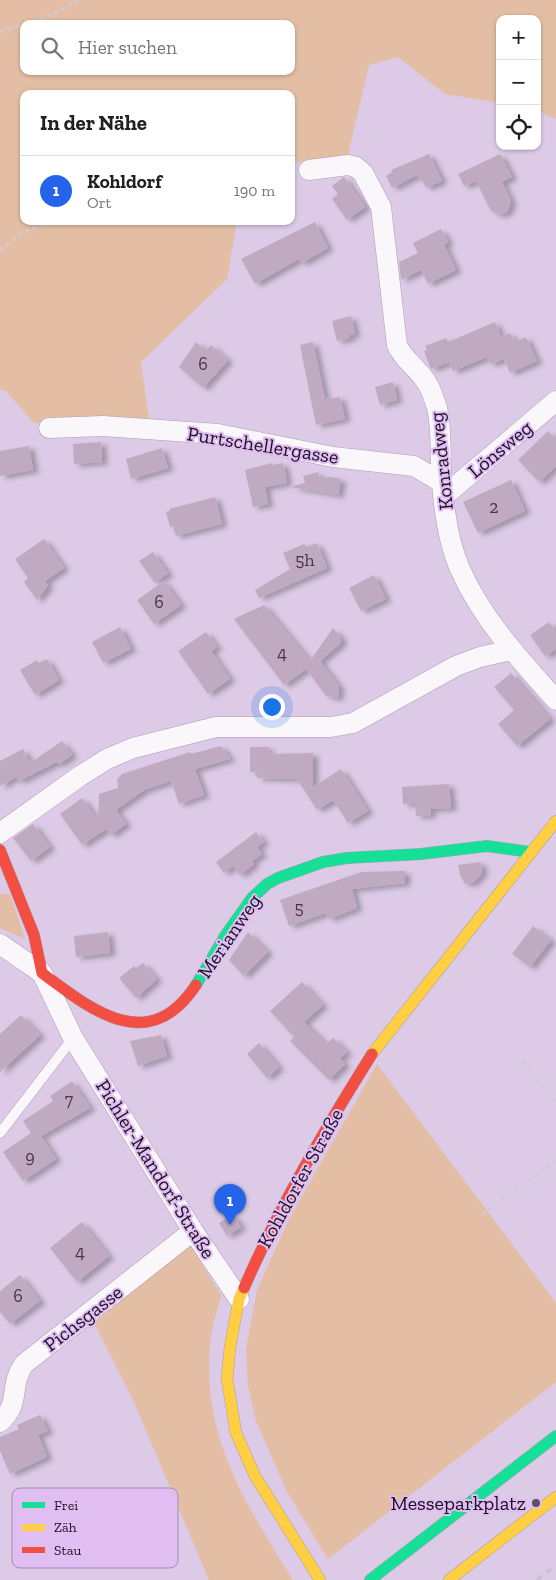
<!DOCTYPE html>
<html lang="de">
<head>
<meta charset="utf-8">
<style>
  body { margin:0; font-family:"Zilla Slab",serif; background:#f2f2f2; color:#202124 }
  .controls { position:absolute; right:15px; top:15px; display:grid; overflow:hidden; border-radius:10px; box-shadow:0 1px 4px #0004 }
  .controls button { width:45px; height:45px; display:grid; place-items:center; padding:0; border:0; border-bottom:1px solid #e0e0e0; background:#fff; color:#202124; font:25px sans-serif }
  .you { position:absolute; left:271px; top:706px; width:18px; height:18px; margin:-12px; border:4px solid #fff; border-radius:50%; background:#1a73e8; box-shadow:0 0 0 8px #1a73e833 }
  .badge { display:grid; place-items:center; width:32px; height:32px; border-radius:50%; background:#2563eb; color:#fff; font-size:16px; font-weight:700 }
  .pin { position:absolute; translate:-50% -41px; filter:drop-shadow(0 1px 2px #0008) }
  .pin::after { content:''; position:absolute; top:26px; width:18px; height:15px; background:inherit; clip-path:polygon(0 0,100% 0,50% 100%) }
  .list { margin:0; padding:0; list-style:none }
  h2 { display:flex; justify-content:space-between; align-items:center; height:65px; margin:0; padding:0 20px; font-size:21px }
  h2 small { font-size:16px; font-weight:400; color:#757577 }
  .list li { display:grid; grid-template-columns:32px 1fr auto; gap:15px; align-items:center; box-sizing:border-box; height:70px; padding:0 20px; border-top:1px solid #e0e0e0 }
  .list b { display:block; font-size:19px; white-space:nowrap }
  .list p { margin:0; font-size:16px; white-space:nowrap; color:#757577 }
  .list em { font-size:16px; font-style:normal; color:#757577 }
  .icon { flex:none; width:28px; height:28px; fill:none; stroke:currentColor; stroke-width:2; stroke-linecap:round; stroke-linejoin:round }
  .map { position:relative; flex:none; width:556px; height:1580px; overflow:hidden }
  .search { position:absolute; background:#fff; box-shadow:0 1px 4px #0004; left:20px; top:20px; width:275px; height:55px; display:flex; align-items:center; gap:12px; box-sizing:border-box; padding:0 18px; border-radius:10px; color:#757577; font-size:19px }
  .panel { position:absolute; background:#fff; box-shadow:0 1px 4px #0004; left:20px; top:90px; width:275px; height:135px; border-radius:10px }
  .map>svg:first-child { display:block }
  .green { fill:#e3bea4; fill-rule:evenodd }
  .building { fill:#c0aac2; filter:url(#shadow) }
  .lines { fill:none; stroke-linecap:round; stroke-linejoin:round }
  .lane-casing { stroke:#ac9db3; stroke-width:11 }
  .street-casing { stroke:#ac9db3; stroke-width:21 }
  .fast-casing { stroke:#ac9db3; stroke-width:12 }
  .slow-casing { stroke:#ac9db3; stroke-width:12 }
  .jam-casing { stroke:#ac9db3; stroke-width:12 }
  .path { stroke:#d1ccd3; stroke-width:3; stroke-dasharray:4 4; stroke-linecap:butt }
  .lane { stroke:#faf7fb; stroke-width:10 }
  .street { stroke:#faf7fb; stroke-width:20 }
  .fast { stroke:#16e098; stroke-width:11 }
  .slow { stroke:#ffcf43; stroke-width:11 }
  .jam { stroke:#f24e42; stroke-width:11 }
  .rail { stroke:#c9c4cc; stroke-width:4; stroke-dasharray:6 6; stroke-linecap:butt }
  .poi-dot { fill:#5f5167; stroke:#e0bef2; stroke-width:2 }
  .labels { text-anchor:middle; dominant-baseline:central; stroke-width:4; stroke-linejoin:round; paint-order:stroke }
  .number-label { font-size:18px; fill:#45364a }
  .street-label { font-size:20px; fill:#1c1022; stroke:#e0bef2 }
  .poi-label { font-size:20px; fill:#1c1022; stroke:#e0bef2; text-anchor:end }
  .key { fill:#e0bef2; stroke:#a58ab4; stroke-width:1 }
  .key-label { font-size:14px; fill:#1c1022 }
</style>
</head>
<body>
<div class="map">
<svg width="556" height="1580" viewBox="0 0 556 1580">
  <defs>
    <filter id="shadow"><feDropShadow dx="5.5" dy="3" stdDeviation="2.5" flood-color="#0004"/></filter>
  </defs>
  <rect width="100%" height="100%" fill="#dccae6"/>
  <path class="green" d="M 0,0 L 556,0 L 556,119 L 537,110 L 537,19 L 500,19 L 500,103 L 445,94 L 398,57 L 369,65 L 348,155 L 291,163 L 291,94 L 24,94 L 24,221 L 237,221 L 227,279 L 141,362 L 149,420 L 34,423 L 5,390 L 0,390 ZM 24,24 L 291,24 L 291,71 L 24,71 Z
    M 0,894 L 10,894 L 25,939 L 0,928 Z
    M 377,1064 L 556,1303 L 556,1382 L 328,1559 L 287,1492 L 256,1421 L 248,1386 L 246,1349 L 257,1290 L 289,1219 Z
    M 189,1243 L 221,1295 C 218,1308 213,1322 211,1336 C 199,1433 244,1501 293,1580 L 209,1580 L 134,1402 L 94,1323 Z"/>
  <path class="building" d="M 429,154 L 442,181 L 426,188 L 422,179 L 420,181 L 417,175 L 392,188 L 386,176 L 392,172 L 391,170 Z
    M 500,154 L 512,177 L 502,182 L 511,201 L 508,211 L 501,215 L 491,211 L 476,181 L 464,186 L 458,174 Z
    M 344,177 L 365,207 L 347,220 L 332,199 L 338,194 L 332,186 Z
    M 315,222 L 328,248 L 302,263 L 299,259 L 255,284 L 241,259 Z
    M 441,229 L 448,242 L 444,245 L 456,270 L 428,284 L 421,270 L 401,280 L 399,262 L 418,253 L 413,243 Z
    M 351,316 L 355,334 L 349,335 L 350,338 L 337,341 L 332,321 Z
    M 495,322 L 501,337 L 510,333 L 515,342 L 526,337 L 537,361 L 510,373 L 504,359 L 490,364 L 487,357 L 453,371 L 449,362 L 431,369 L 424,351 L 427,350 L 425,346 L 446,338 L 448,342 Z
    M 196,342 L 205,351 L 211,345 L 228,360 L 203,388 L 179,367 Z
    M 313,342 L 325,399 L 340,397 L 345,419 L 316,425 L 300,345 Z
    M 393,382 L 397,400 L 380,405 L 375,387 Z
    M 548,431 L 556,440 L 556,466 L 539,482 L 518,460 Z
    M 101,442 L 102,462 L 74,464 L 73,444 Z
    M 29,446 L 33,470 L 0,476 L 0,451 Z
    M 162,448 L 168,468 L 131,479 L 126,459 Z
    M 272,463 L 273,465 L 283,463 L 287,483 L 265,487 L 268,504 L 253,507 L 245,470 Z
    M 318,472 L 320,479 L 328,477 L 341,479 L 338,495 L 290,487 L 305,483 L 303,476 Z
    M 511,480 L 525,511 L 478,533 L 463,502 Z
    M 215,497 L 222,524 L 176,536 L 173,526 L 170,527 L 166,512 L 170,511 L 169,509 Z
    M 44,539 L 64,568 L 45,581 L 48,586 L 37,600 L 24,582 L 28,578 L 15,559 Z
    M 317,543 L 327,568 L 259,598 L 255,590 L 290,569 L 283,553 L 304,544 L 306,547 Z
    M 153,552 L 168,573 L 155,583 L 139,561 Z
    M 374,575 L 386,599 L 361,611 L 349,588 Z
    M 164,581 L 181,605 L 154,624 L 137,600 Z
    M 264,605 L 310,661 L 333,628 L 341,638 L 341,643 L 320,661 L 339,686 L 338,698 L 326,696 L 306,669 L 284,685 L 234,619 Z
    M 549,622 L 556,633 L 556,649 L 545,656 L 530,635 Z
    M 120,627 L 131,649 L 103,663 L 92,642 Z
    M 206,632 L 217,647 L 211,651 L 230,679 L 208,694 L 178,651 Z
    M 47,659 L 59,680 L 35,695 L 20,670 L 37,660 L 39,663 Z
    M 511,673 L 550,719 L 517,746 L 498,724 L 514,710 L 494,687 Z
    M 62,741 L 72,755 L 59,764 L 57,762 L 19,781 L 16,777 L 0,786 L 0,761 L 23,749 L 30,763 Z
    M 221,746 L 230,759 L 195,769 L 204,795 L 179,804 L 171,781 L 144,790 L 116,810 L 126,824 L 111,835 L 106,829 L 82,845 L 60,814 L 82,798 L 98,821 L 99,794 L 118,788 L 117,779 L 122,774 L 190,752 L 191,754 Z
    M 250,747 L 269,747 L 268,754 L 313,753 L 313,787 L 341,769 L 368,811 L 348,823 L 333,800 L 317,810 L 297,779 L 257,778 L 257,772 L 250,772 Z
    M 449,784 L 451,808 L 430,809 L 431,815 L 416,816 L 415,803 L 403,804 L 402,787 Z
    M 33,824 L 50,847 L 31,861 L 13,838 Z
    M 256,832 L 264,842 L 257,847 L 262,854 L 252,861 L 254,864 L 240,875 L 233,866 L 224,873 L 216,862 Z
    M 481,862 L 482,873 L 474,882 L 465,884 L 460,875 L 458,865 Z
    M 405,871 L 405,883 L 352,889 L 357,908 L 329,919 L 326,913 L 289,926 L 280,900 L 361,872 Z
    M 533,926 L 551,940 L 530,967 L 512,954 Z
    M 108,932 L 110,953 L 76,957 L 74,936 Z
    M 248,932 L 268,952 L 244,976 L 229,960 Z
    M 143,963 L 157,979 L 136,998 L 119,978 L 134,966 L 136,968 Z
    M 302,982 L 323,1005 L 304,1022 L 326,1044 L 333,1038 L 347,1052 L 340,1058 L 345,1064 L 329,1080 L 290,1041 L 294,1037 L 270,1011 Z
    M 21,1015 L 40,1035 L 0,1072 L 0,1034 Z
    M 161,1035 L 167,1056 L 138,1066 L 130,1041 Z
    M 259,1043 L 279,1067 L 267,1078 L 247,1054 Z
    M 72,1081 L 90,1108 L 41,1136 L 56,1159 L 23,1181 L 3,1152 L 31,1133 L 23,1121 L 53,1101 L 50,1096 Z
    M 233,1215 L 241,1227 L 227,1236 L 219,1223 Z
    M 82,1222 L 109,1256 L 77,1282 L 50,1248 Z
    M 20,1275 L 40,1301 L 10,1324 L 0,1312 L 0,1291 Z
    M 40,1415 L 48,1431 L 38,1435 L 47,1457 L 10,1474 L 0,1451 L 0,1437 L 19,1429 L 17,1425 Z"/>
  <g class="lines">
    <g class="lane-casing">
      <path id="lane" d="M 0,1133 L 73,1038"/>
    </g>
    <g class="street-casing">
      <path id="street" d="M 309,170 L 348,165 L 356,167 L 363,173 L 381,207 L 397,345 C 403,359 416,367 425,380 C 431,387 434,399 437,408 C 443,434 439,458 442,483 C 444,510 449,544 460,569 C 482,619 520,660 556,700
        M 49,428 L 103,426 L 218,434 L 333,457 L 414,466 L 441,482
        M 444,496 L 556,401
        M 0,833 L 80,776 L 107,759 L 133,748 L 216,727 L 331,727 L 353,723 L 456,666 L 480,657 L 511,650
        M 0,944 L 42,973 L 73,1038 L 193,1231 L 239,1299
        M 0,1422 C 22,1402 8,1387 24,1364 L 193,1231"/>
    </g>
    <g class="fast-casing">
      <path id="fast" d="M 196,985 L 225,936 L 252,898 L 267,884 L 278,878 L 323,862 L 347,858 L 421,854 L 487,846 L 530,852
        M 370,1580 L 556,1436"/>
    </g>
    <g class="slow-casing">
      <path id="slow" d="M 372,1054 L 556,821
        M 244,1288 L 239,1299 L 230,1347 L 227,1379 L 236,1433 L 255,1476 L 320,1580
        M 449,1580 L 556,1497"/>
    </g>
    <g class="jam-casing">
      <path id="jam" d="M 0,850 L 34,935 L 42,973 C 93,1011 149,1056 196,985
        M 244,1288 C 279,1207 325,1129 372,1054"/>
    </g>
    <path class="path" d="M 24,24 L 49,16 L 80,0
      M 0,32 L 24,24
      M 0,251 L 17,236 L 48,221
      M 523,1060 L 556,1106
      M 482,1214 L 556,1160"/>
    <use href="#lane" class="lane"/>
    <use href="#street" class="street"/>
    <use href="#fast" class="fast"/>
    <use href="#slow" class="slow"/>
    <use href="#jam" class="jam"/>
    <path class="rail" d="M 537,1580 L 556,1565"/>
  </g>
  <circle class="poi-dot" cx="536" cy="1503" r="5"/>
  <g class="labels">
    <g class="number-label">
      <text x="203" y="364">6</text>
      <text x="494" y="507">2</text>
      <text x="305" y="560">5h</text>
      <text x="159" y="602">6</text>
      <text x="282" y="653">4</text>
      <text x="299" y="908">5</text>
      <text x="69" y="1100">7</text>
      <text x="30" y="1157">9</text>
      <text x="80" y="1252">4</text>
      <text x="18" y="1296">6</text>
    </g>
    <g class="street-label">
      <text transform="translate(263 445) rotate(9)">Purtschellergasse</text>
      <text transform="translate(500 449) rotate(-40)">Lönsweg</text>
      <text transform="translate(441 461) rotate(-96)">Konradweg</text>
      <text transform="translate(229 936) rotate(-56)">Merianweg</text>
      <text transform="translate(156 1169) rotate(58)">Pichler-Mandorf-Straße</text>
      <text transform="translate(300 1178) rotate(-61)">Kohldorfer Straße</text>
      <text transform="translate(83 1318) rotate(-38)">Pichsgasse</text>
    </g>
    <g class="poi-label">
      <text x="526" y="1503">Messeparkplatz</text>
    </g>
  </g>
  <rect x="12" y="1488" width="166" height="80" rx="8" class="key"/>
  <rect x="22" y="1502" width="23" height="6" fill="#16e098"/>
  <rect x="22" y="1524" width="23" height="7" fill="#ffcf43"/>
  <rect x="22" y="1547" width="23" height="6" fill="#f24e42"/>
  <g class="key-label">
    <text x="54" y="1510">Frei</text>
    <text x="54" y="1532">Zäh</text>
    <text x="54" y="1555">Stau</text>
  </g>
</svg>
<div class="controls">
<button>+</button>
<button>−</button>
<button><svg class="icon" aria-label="locate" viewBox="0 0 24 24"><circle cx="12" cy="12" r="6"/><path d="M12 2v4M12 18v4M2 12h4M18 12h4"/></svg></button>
</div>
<div class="you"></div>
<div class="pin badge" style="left:230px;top:1225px">1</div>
<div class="search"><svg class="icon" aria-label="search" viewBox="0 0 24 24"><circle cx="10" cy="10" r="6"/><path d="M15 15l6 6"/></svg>Hier suchen</div>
<section class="panel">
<h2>In der Nähe<small></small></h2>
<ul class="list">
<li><span class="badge">1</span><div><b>Kohldorf</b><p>Ort</p></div><em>190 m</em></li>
</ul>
</section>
</div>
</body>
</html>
